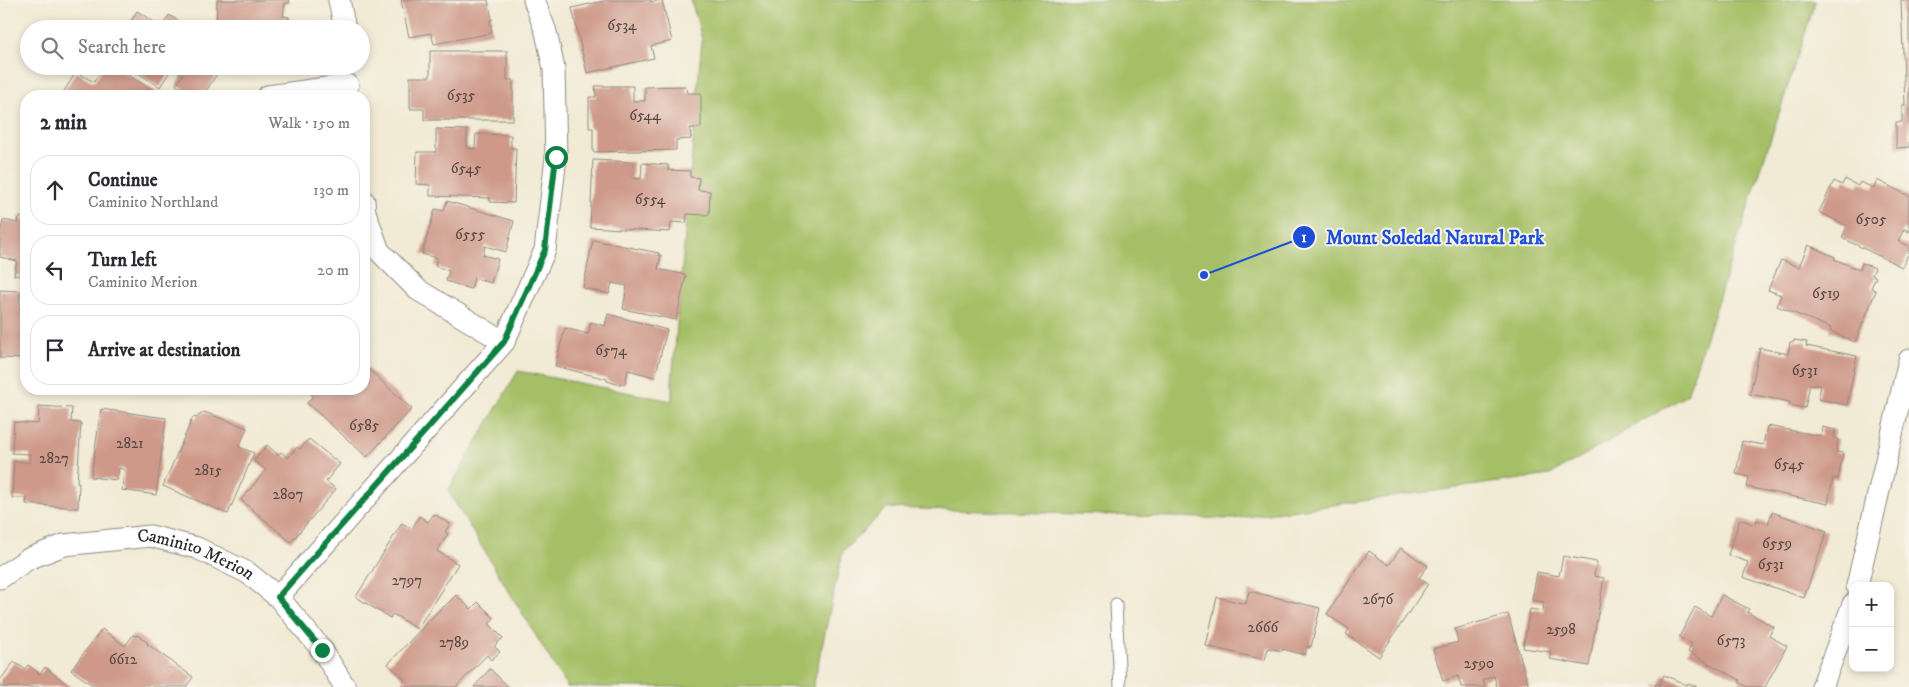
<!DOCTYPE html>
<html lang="en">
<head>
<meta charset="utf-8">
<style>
  body { margin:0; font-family:"IM FELL DW Pica",serif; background:#f7f7f7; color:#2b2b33 }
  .controls { position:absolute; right:15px; bottom:15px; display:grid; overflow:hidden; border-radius:10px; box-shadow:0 2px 8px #0003 }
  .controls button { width:45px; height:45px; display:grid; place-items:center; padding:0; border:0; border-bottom:1px solid #e1e1e2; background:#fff; color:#2b2b33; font:25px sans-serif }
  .stop { position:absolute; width:15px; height:15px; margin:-11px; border:4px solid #0b8043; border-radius:50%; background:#fff }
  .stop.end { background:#0b8043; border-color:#fff; box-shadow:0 1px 5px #0008 }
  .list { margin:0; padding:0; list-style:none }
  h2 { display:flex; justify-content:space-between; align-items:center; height:65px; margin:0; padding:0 20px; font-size:21px }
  h2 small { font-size:16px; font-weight:400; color:#7c7c81 }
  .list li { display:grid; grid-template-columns:32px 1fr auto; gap:15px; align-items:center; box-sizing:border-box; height:70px; margin:0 10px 10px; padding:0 10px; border:1px solid #e1e1e2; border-radius:20px }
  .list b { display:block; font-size:19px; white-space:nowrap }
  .list p { margin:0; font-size:16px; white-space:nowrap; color:#7c7c81 }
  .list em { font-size:16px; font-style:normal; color:#7c7c81 }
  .icon { flex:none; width:28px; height:28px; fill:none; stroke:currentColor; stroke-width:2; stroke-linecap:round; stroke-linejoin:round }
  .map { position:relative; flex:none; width:1909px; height:687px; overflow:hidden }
  .search { position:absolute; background:#fff; box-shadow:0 2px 8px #0003; left:20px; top:20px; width:350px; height:55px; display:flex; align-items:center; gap:12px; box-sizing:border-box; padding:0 18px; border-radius:28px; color:#7c7c81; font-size:19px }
  .panel { position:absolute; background:#fff; box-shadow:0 2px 8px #0003; left:20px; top:90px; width:350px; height:305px; border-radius:20px }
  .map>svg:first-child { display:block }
  .green { fill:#a4bf65; stroke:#687548 }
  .building { fill:#ce9989 }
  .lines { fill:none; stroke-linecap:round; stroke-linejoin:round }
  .lane-casing { stroke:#8e8a80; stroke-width:13 }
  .street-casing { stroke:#8e8a80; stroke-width:23 }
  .lane { stroke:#fff; stroke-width:11 }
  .street { stroke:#fff; stroke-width:21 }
  .route { stroke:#0b8043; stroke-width:6 }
  .labels { text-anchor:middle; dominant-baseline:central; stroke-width:4; stroke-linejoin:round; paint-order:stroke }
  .number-label { font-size:15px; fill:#544642 }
  .street-label { font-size:18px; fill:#2b2b2b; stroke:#f7f3e8 }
  .leader { fill:none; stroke:#1d4ed8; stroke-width:2 }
  .callout-dot { fill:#1d4ed8; stroke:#f7f3e8; stroke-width:2 }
  .mark-label { font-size:15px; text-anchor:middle; font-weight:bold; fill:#fff }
  .callout-label { font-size:19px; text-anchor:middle; font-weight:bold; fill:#1d4ed8; stroke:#f7f3e8; stroke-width:4; stroke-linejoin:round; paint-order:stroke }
</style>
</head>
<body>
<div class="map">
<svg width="1909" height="687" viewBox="0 0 1909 687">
  <rect width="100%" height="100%" fill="#f7f3e8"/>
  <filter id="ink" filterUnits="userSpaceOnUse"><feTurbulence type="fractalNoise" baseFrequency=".02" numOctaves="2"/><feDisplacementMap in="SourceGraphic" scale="10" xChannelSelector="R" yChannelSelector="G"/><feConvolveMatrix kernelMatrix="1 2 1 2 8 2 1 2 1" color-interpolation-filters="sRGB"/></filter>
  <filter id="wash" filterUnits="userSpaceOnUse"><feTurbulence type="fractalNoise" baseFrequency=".0096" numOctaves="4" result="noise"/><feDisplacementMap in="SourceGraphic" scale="20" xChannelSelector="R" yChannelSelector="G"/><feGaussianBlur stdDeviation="1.12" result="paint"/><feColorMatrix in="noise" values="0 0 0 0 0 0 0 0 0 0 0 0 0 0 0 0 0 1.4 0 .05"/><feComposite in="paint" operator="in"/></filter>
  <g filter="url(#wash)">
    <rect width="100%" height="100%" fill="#f1ead4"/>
    <path class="green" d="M 691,0 L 1816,0 L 1687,395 L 1550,475 L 1232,519 L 887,508 L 843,551 L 813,687 L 567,687 L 448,491 L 518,371 L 672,401 L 672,382 L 702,39 Z"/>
    <g id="blocks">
      <path class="building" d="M 217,0 L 290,0 L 289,3 L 285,3 L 283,16 L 289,17 L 288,29 L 216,29 Z
        M 401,0 L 488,0 L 492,20 L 490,20 L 492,33 L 434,44 L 431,33 L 409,37 Z
        M 608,0 L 651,0 L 651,2 L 662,0 L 672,41 L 651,46 L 654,58 L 587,73 L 572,8 Z
        M 1901,0 L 1909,0 L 1909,147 L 1896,148 L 1896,122 L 1902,122 L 1902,105 L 1905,105 Z
        M 137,11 L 162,27 L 169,15 L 191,29 L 126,29 Z
        M 430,51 L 507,51 L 507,80 L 513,80 L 513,120 L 424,120 L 424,109 L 410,109 L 410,77 L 430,77 Z
        M 104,66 L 113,66 L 163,96 L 61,96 L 76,72 L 94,82 Z
        M 127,66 L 222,66 L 203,96 L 194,96 L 176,85 L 183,75 L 172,68 L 160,87 Z
        M 595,86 L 633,86 L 633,101 L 645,101 L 645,87 L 686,86 L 687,93 L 701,93 L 701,128 L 690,128 L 691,139 L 676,140 L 676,150 L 593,152 L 593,128 L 589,128 L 589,97 L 596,97 Z
        M 436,129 L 467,130 L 467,148 L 475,149 L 476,134 L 511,135 L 511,148 L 516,148 L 514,203 L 490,202 L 490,198 L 430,196 L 430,185 L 416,184 L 417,152 L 436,152 Z
        M 593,160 L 633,162 L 632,178 L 641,179 L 642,163 L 668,165 L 668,170 L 690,171 L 690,177 L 699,178 L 698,190 L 710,191 L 709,215 L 687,214 L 686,223 L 671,222 L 670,232 L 590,227 Z
        M 1845,179 L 1858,186 L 1860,182 L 1874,188 L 1877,180 L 1909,196 L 1909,232 L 1904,229 L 1898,241 L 1909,246 L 1909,253 L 1902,267 L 1842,238 L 1847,226 L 1819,212 L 1834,181 L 1842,185 Z
        M 447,201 L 514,221 L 506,252 L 485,246 L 483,255 L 498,259 L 491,283 L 474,278 L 471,289 L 446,281 L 449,271 L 435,266 L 437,258 L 422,254 L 435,209 L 444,211 Z
        M 19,217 L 26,219 L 26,277 L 14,275 L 17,261 L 0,257 L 0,235 L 3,220 L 18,223 Z
        M 593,240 L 659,253 L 658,255 L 661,255 L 658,269 L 686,275 L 676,320 L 623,309 L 627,286 L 612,283 L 609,294 L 583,288 Z
        M 1808,245 L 1835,257 L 1834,259 L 1860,270 L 1862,263 L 1875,268 L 1872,275 L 1876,277 L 1871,288 L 1876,291 L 1855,342 L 1830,331 L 1831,328 L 1777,306 L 1781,295 L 1768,290 L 1781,260 L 1799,267 Z
        M 0,290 L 20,291 L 20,309 L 26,309 L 26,359 L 0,358 Z
        M 608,314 L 667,330 L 655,377 L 628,370 L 625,384 L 620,383 L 620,385 L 607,381 L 607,379 L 555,366 L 565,328 L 588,334 L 591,322 L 605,326 Z
        M 1794,340 L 1807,342 L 1806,346 L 1857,356 L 1847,405 L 1818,399 L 1821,386 L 1810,384 L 1805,408 L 1789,405 L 1790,402 L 1750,394 L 1760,348 L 1788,354 L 1790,342 L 1794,342 Z
        M 364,365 L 412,409 L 367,457 L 307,403 L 313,396 L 305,389 L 364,389 Z
        M 39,406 L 72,408 L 71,422 L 81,423 L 77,483 L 79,483 L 78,508 L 26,504 L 27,498 L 12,498 L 14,461 L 30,463 L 30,454 L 12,453 L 14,422 L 38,424 Z
        M 101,409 L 166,418 L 156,495 L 122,490 L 124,469 L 119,468 L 117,480 L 91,477 Z
        M 204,412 L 247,428 L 239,447 L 254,453 L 228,514 L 163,486 L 193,417 L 196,418 Z
        M 1767,426 L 1821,436 L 1822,427 L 1835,430 L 1834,438 L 1838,439 L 1836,452 L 1843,453 L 1838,479 L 1833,478 L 1828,504 L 1747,487 L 1749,477 L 1736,474 L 1742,441 L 1763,445 Z
        M 309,439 L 340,464 L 326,481 L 336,489 L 291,542 L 241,500 L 266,470 L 254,461 L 267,445 L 278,455 L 281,452 L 288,458 L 297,447 L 300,449 Z
        M 1772,512 L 1827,531 L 1804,598 L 1743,577 L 1748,562 L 1728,555 L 1740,519 L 1755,525 L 1757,520 L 1768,524 Z
        M 434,514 L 450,524 L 445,532 L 448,534 L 437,551 L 458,564 L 417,629 L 393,614 L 390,618 L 356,597 L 402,523 L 412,529 L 419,516 L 428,522 Z
        M 1401,548 L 1428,566 L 1419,578 L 1428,584 L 1379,657 L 1346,634 L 1349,629 L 1327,614 L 1369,551 L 1389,565 Z
        M 1563,556 L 1597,562 L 1594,576 L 1604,578 L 1589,666 L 1550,659 L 1551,652 L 1523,648 L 1530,609 L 1543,611 L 1544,602 L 1532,600 L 1537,572 L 1559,576 Z
        M 1249,591 L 1320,608 L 1311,647 L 1307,647 L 1305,655 L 1283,649 L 1282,651 L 1268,648 L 1265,660 L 1206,646 L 1217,597 L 1246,604 Z
        M 456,595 L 471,609 L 478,602 L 494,618 L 489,624 L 503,638 L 494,646 L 500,652 L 491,660 L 487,655 L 456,687 L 405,687 L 402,684 L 405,680 L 388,664 L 443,606 L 444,607 Z
        M 1722,595 L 1749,609 L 1747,612 L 1774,627 L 1769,636 L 1787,646 L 1765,687 L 1747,687 L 1739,682 L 1740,680 L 1688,652 L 1692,644 L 1679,637 L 1695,607 L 1711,616 Z
        M 1508,614 L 1529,687 L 1497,687 L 1494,676 L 1483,680 L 1485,687 L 1461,687 L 1458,676 L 1443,681 L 1433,649 L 1458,642 L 1455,629 Z
        M 102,629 L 125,646 L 133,635 L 136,636 L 137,635 L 148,643 L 147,644 L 193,677 L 186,687 L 95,687 L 71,670 Z
        M 14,662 L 25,669 L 28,665 L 40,674 L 45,667 L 71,687 L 0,687 L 0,680 Z
        M 490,669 L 509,687 L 474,687 Z
        M 1664,675 L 1687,685 L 1688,683 L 1697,687 L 1655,687 L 1656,684 L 1659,686 Z"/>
    </g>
  </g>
  <g filter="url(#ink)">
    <use href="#blocks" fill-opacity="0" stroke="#8e8a80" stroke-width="1"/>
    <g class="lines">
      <g class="lane-casing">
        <path id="lane" d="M 1116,604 L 1120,687"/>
      </g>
      <g class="street-casing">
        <g id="street">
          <path d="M 339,0 L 345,29"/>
          <path d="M 268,96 L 348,85"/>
          <path d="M 364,201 L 365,212 L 379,251 L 418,290 L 504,342"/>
          <path id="s1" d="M 0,578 L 28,559 L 64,545 L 150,536 L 197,548 L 248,573 L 278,597 L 322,650 L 345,687"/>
          <path d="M 1857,586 L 1909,360"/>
          <path d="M 278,597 L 504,342 L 545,250 L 556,157 L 554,69 L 546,32 L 534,0"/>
          <path d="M 1822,687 L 1853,604"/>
        </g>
      </g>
      <use href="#lane" class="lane"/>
      <use href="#street" class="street"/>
    </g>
  </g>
  <g class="lines" filter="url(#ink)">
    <path class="route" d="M 322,650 L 278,597 L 504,342 L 545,250 L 556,157"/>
  </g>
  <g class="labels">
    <g class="number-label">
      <text x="622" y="25">6534</text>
      <text x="461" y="95">6535</text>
      <text x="645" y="115">6544</text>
      <text x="466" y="168">6545</text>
      <text x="650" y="199">6554</text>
      <text x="1871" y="219">6505</text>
      <text x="470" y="234">6555</text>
      <text x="1826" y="293">6519</text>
      <text x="611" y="350">6574</text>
      <text x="1805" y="370">6531</text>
      <text x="364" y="425">6585</text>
      <text x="130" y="443">2821</text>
      <text x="54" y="458">2827</text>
      <text x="1789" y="464">6545</text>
      <text x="208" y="470">2815</text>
      <text x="288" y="494">2807</text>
      <text x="1777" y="543">6559</text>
      <text x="1771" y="564">6531</text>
      <text x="407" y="580">2797</text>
      <text x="1378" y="599">2676</text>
      <text x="1263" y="627">2666</text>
      <text x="1561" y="629">2598</text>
      <text x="1731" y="640">6573</text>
      <text x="454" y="642">2789</text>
      <text x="123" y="659">6612</text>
      <text x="1479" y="663">2590</text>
    </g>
    <g class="street-label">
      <text stroke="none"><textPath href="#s1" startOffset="208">Caminito Merion</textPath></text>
    </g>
  </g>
  <path class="leader" d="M1204 275L1304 237"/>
  <g class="callout-dot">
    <circle cx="1204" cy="275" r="5"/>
    <circle cx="1304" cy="237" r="12"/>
  </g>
  <g class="mark-label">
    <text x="1304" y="242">1</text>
  </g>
  <g class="callout-label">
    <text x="1435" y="244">Mount Soledad Natural Park</text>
  </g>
</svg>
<div class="controls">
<button>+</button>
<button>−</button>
</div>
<div class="stop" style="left:556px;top:157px"></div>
<div class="stop end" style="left:322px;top:650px"></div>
<div class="search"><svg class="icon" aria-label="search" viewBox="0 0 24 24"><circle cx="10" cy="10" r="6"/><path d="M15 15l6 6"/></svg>Search here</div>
<section class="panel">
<h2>2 min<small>Walk · 150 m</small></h2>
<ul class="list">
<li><svg class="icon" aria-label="ahead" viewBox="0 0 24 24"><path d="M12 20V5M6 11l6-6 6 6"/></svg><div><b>Continue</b><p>Caminito Northland</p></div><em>130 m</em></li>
<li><svg class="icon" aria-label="left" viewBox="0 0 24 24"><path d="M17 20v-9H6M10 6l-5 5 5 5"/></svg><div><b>Turn left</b><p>Caminito Merion</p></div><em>20 m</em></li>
<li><svg class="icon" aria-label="arrive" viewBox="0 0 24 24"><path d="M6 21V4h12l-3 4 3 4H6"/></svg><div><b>Arrive at destination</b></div></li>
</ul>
</section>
</div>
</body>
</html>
